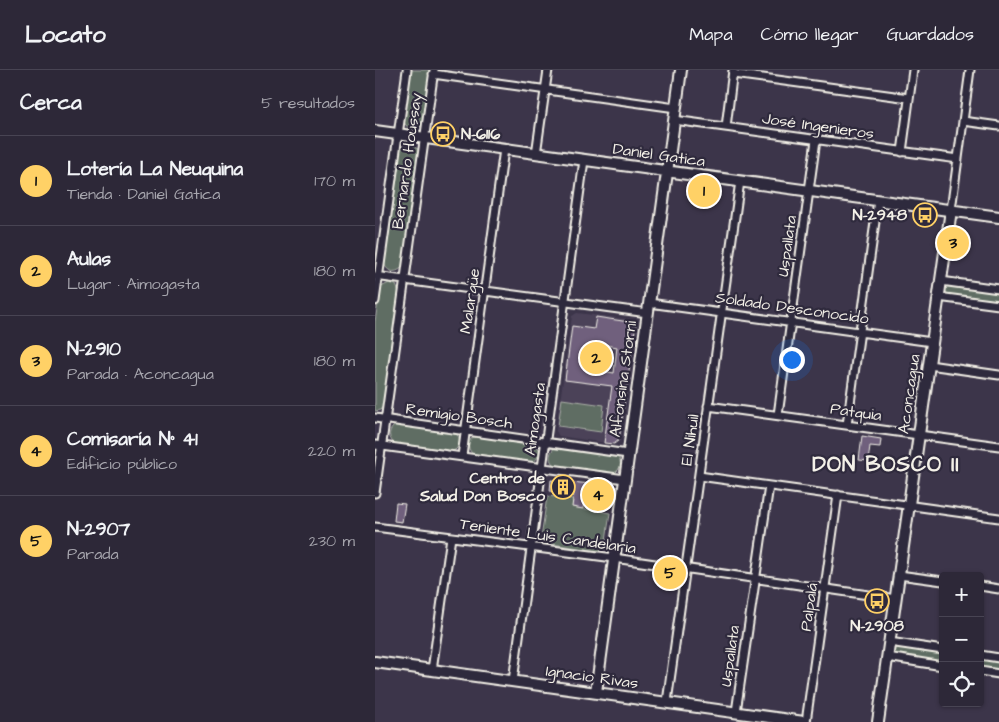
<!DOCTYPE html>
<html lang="es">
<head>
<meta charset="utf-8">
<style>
  body { margin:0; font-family:"Architects Daughter",sans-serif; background:#353040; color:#f1f3f6 }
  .controls { position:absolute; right:15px; bottom:15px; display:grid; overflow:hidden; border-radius:5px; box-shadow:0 1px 4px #0004 }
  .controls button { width:45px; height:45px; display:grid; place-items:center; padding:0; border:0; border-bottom:1px solid #484453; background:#2d2838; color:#f1f3f6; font:25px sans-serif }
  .you { position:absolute; left:416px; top:289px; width:18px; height:18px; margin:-12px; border:4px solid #fff; border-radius:50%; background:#1a73e8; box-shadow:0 0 0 8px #1a73e833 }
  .badge { display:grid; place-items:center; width:32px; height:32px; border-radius:50%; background:#ffd166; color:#111; font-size:16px; font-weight:700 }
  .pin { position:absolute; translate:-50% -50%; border:2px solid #fff; box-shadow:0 1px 5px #0006 }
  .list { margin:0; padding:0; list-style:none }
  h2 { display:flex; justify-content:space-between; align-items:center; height:65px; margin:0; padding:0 20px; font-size:21px }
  h2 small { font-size:16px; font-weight:400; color:#a7a6ae }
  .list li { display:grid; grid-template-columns:32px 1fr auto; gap:15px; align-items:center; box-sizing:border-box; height:90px; padding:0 20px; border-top:1px solid #484453 }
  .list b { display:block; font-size:19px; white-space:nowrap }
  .list p { margin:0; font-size:16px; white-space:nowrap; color:#a7a6ae }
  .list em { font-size:16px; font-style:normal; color:#a7a6ae }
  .icon { flex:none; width:28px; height:28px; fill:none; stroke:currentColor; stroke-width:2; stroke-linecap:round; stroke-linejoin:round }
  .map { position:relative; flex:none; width:624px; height:652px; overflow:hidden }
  header { display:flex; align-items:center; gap:30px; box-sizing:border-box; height:70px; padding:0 25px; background:#2d2838; border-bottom:1px solid #484453 }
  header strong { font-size:24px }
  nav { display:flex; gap:28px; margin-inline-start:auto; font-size:18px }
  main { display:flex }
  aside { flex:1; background:#2d2838 }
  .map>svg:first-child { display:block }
  .built { fill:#4b4259 }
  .green { fill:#5f6d63; stroke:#aaafa6 }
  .building { fill:#6f617d; stroke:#f4f1e8; fill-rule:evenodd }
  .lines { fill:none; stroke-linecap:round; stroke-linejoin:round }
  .street-casing { stroke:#f4f1e8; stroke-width:11 }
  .secondary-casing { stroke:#f4f1e8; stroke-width:14 }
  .street { stroke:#2f2a3d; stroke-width:7 }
  .secondary { stroke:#2f2a3d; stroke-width:10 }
  .labels { text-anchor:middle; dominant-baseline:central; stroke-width:4.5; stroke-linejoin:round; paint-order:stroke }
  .street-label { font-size:16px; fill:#f4f1e8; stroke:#2f2a3d }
  .poi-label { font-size:16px; font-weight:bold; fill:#f4f1e8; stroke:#2f2a3d; text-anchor:end }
  .district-label { font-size:21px; font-weight:bold; letter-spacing:1px; fill:#f4f1e8; stroke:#2f2a3d }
</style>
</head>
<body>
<header>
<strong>Locato</strong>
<nav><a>Mapa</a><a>Cómo llegar</a><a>Guardados</a></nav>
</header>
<main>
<aside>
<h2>Cerca<small>5 resultados</small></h2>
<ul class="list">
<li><span class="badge">1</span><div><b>Lotería La Neuquina</b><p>Tienda · Daniel Gatica</p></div><em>170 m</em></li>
<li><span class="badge">2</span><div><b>Aulas</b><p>Lugar · Aimogasta</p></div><em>180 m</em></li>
<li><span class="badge">3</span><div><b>N-2910</b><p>Parada · Aconcagua</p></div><em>180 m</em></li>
<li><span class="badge">4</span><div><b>Comisaría N° 41</b><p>Edificio público</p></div><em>220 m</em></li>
<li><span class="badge">5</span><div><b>N-2907</b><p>Parada</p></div><em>230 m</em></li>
</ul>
</aside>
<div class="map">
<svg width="624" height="652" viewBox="0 0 624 652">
  <rect width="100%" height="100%" fill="#3c354a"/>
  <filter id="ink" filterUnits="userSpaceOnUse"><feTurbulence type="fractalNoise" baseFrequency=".02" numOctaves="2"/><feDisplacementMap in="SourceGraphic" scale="10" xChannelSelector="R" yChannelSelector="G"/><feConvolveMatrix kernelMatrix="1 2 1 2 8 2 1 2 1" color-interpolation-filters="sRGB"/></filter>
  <g filter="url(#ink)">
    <path class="built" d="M 202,243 L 251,249 L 251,251 L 261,253 L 245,371 L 239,374 L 184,366 L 181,361 L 197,246 Z"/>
    <path class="green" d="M 35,0 L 56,0 L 48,54 L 40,60 L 34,59 L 28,51 Z
      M 33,74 L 43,79 L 44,86 L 28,196 C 22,204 12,203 9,193 L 23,83 L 27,77 Z
      M 14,213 L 21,215 L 25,225 L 9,335 L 5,340 L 0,341 L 0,252 L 5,219 L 8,216 Z
      M 573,215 L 624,222 L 624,233 L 572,225 L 570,219 Z
      M 187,329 L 229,335 L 226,362 L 183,356 Z
      M 23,354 L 80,362 C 86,368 86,375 80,380 L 73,382 L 20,374 C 12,368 13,358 23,354 Z
      M 102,365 L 159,374 L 164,379 C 165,386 162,390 156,393 L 99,385 C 91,379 92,369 102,365 Z
      M 183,376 L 240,384 C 247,390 247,397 241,402 L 234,404 L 180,396 C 172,390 174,380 183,376 Z
      M 172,426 L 198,429 L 198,437 L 235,443 L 230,477 L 225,481 L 170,473 L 166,469 Z
      M 522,576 L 568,582 L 568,593 L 520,585 L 519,580 Z
      M 605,588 L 624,590 L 624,601 L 605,598 Z"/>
    <path class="building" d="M 221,247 L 261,253 L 244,370 L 239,374 L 229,373 L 237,316 L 190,310 L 197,256 L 219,259 ZM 231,275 L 242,277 L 239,303 L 227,301 Z
      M 487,366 L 506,369 L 505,377 L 495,376 L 493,391 L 484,390 Z
      M 176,410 L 216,414 L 215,416 L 233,418 L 233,420 L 238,421 L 236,431 L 232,431 L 231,433 L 209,430 L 208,439 L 197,437 L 199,422 L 185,420 L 184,422 L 175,421 Z
      M 21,433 L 30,434 L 27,452 L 19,451 Z"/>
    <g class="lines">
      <g class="street-casing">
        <path id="street" d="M 58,4 L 301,38
          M 358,4 L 534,28
          M 299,50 L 583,89
          M 588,51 L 624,56
          M 351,57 L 358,0
          M 527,82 L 538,0
          M 161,84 L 173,0
          M 576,140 L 595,0
          M 0,206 L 273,243
          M 566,211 L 624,219
          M 563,227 L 624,235
          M 0,231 L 32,0
          M 274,233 L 557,272
          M 554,295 L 624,305
          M 333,336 L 624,376
          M 403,345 L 441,70
          M 0,348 L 253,384
          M 472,355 L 503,130
          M 0,375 L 250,409
          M 87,386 L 129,79
          M 324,406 L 624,448
          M 0,423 L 59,0
          M 0,457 L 239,488 L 521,529
          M 524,505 L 568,511
          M 605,516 L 624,519
          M 514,572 L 568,580
          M 605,585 L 624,588
          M 512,587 L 568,596
          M 57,600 L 76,467
          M 605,601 L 624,604
          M 138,611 L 209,90
          M 292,632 L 365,111
          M 361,642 L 394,416
          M 431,652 L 463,425"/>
      </g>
      <g class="secondary-casing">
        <path id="secondary" d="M 0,61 L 624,147
          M 0,592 L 429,652
          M 221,622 L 306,0
          M 503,652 L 576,140"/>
      </g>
      <use href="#street" class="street"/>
      <use href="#secondary" class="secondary"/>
    </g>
  </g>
  <defs>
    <g id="bus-ring" transform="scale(1.25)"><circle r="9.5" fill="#2f2a3d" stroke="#ffd166" stroke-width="1.5"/><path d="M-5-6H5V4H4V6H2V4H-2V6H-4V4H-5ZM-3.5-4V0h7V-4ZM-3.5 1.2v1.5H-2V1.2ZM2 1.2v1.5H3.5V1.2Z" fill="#ffd166"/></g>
    <g id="building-ring" transform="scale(1.25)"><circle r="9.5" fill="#2f2a3d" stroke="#ffd166" stroke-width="1.5"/><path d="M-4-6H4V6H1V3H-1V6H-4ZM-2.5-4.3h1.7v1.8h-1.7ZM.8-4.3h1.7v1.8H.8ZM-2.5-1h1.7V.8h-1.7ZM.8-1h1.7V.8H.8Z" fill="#ffd166"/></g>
  </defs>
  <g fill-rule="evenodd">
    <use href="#bus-ring" x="68" y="64"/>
    <use href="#bus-ring" x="550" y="145"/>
    <use href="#building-ring" x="188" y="417"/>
    <use href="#bus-ring" x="502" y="531"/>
  </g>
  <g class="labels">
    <g class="street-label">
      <text transform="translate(443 56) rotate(8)">José Ingenieros</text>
      <text transform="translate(284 85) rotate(8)">Daniel Gatica</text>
      <text transform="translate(32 91) rotate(-82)">Bernardo Houssay</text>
      <text transform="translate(412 176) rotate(-82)">Uspallata</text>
      <text transform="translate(95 231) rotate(-82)">Malargüe</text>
      <text transform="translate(417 238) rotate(8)">Soldado Desconocido</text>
      <text transform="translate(248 309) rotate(-82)">Alfonsina Storni</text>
      <text transform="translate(534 324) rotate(-82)">Aconcagua</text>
      <text transform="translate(481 342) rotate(8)">Patquia</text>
      <text transform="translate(84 346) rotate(8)">Remigio Bosch</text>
      <text transform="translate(160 349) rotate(-82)">Aimogasta</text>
      <text transform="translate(315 370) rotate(-82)">El Nihuil</text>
      <text transform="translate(173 466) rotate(8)">Teniente Luis Candelaria</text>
      <text transform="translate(434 537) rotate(-82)">Palpalá</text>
      <text transform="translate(355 586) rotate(-82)">Uspallata</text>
      <text transform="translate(217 607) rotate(8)">Ignacio Rivas</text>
    </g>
    <g class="poi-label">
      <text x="86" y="64" text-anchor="start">N-6116</text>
      <text x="532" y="145">N-2948</text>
      <text x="170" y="408">Centro de<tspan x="170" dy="18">Salud Don Bosco</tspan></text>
      <text x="502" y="556" text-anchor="middle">N-2908</text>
    </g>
    <g class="district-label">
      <text x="511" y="394">DON BOSCO II</text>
    </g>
  </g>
</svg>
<div class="controls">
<button>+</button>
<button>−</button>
<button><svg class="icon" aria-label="locate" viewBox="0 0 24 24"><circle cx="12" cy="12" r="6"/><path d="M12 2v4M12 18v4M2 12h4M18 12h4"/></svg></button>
</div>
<div class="you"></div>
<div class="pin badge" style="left:329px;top:121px">1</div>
<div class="pin badge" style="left:221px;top:288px">2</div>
<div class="pin badge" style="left:578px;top:173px">3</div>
<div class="pin badge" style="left:223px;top:425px">4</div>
<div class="pin badge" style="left:295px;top:503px">5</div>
</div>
</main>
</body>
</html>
